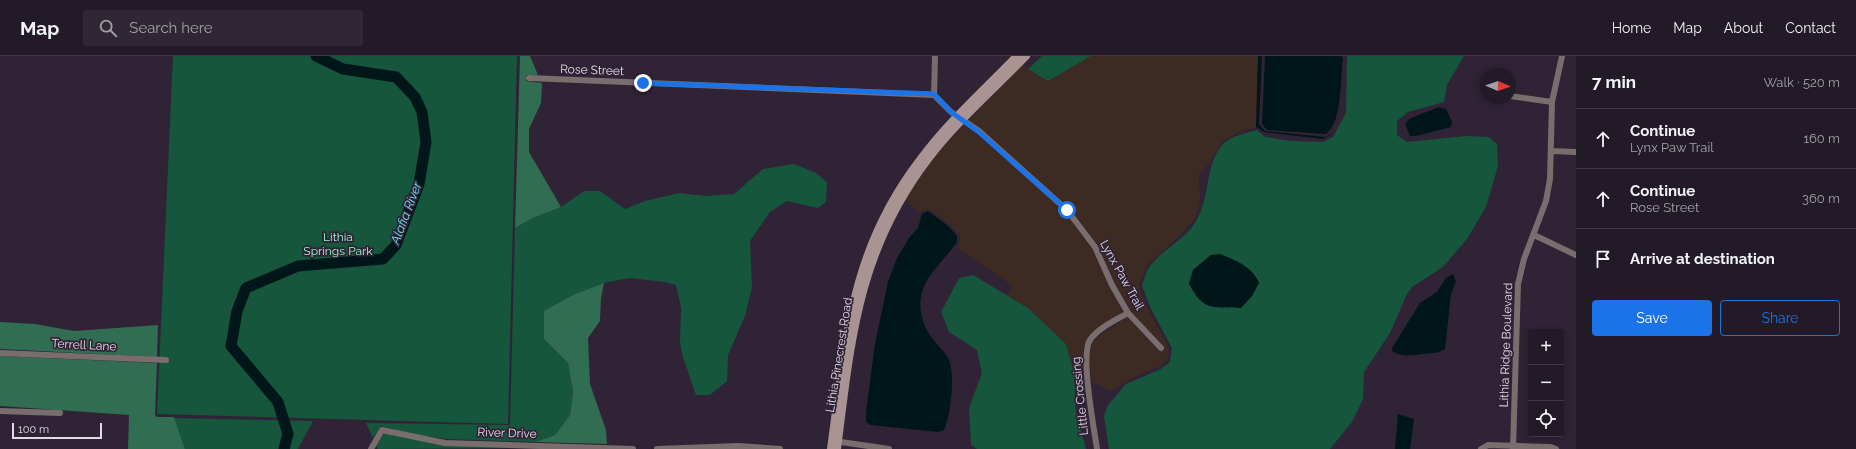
<!DOCTYPE html>
<html lang="en">
<head>
<meta charset="utf-8">
<style>
  body { margin:0; font-family:Raleway,sans-serif; background:#2f2734; color:#f1f3f6 }
  .controls { position:absolute; right:12px; bottom:12px; display:grid; overflow:hidden; border-radius:4px; box-shadow:0 2px 10px #0003 }
  .controls button { width:36px; height:36px; display:grid; place-items:center; padding:0; border:0; border-bottom:1px solid #403845; background:#231a28; color:#f1f3f6; font:20px sans-serif }
  .compass { position:absolute; left:1480px; top:12px; width:36px; height:36px; border-radius:50%; background:#231a28; box-shadow:0 2px 10px #0003; rotate:92deg }
  .scale { position:absolute; left:12px; bottom:10px; width:90px; box-sizing:border-box; padding-left:4px; border:2px solid #e2dae6; border-top:0; font-size:11px; line-height:14px; white-space:nowrap; color:#e2dae6; -webkit-text-stroke:3px #2f2335; paint-order:stroke }
  .stop { position:absolute; width:12px; height:12px; margin:-9px; border:3px solid #1a73e8; border-radius:50%; background:#fff }
  .stop.end { background:#1a73e8; border-color:#fff; box-shadow:0 1px 4px #0008 }
  .list { margin:0; padding:0; list-style:none }
  h2 { display:flex; justify-content:space-between; align-items:center; height:52px; margin:0; padding:0 16px; font-size:17px }
  h2 small { font-size:13px; font-weight:400; color:#a3a1a8 }
  .list li { display:grid; grid-template-columns:26px 1fr auto; gap:12px; align-items:center; box-sizing:border-box; height:60px; padding:0 16px; border-top:1px solid #403845 }
  .list b { display:block; font-size:15px; white-space:nowrap }
  .list p { margin:0; font-size:13px; white-space:nowrap; color:#a3a1a8 }
  .list em { font-size:13px; font-style:normal; color:#a3a1a8 }
  .actions { display:flex; gap:8px; padding:12px 16px }
  .actions a { flex:1; padding:9px 0; border:1px solid #1a73e8; border-radius:4px; text-align:center; font-size:14px; color:#1a73e8 }
  .actions .main { background:#1a73e8; color:#fff }
  .icon { flex:none; width:22px; height:22px; fill:none; stroke:currentColor; stroke-width:2; stroke-linecap:round; stroke-linejoin:round }
  .map { position:relative; flex:none; width:1576px; height:393px; overflow:hidden }
  header { display:flex; align-items:center; gap:24px; box-sizing:border-box; height:56px; padding:0 20px; background:#231a28; border-bottom:1px solid #403845 }
  header strong { font-size:19px }
  nav { display:flex; gap:22px; margin-inline-start:auto; font-size:14px }
  .search { width:280px; height:36px; background:#2f2734; display:flex; align-items:center; gap:10px; box-sizing:border-box; padding:0 14px; border-radius:4px; color:#a3a1a8; font-size:15px }
  main { display:flex }
  aside { flex:1; background:#231a28 }
  .map>svg:first-child { display:block }
  .commercial { fill:#3d2b23 }
  .green { fill:#16563d; fill-rule:evenodd }
  .forest { fill:#306d52 }
  .water { fill:#001619 }
  .lines { fill:none; stroke-linecap:round; stroke-linejoin:round }
  .river { stroke:#001619; stroke-width:11 }
  .street { stroke:#7a6d6d; stroke-width:6 }
  .secondary { stroke:#a99493; stroke-width:8 }
  .route { stroke:#1a73e8; stroke-width:5 }
  .labels { text-anchor:middle; dominant-baseline:central; stroke-width:3.5; stroke-linejoin:round; paint-order:stroke }
  .street-label { font-size:12px; fill:#e2dae6; stroke:#2f2335 }
  .park-label { font-size:12px; fill:#9cf7cc; stroke:#2f2335 }
  .water-label { font-size:13px; font-style:italic; fill:#6adfef; stroke:#2f2335 }
</style>
</head>
<body>
<header>
<strong>Map</strong>
<div class="search"><svg class="icon" aria-label="search" viewBox="0 0 24 24"><circle cx="10" cy="10" r="6"/><path d="M15 15l6 6"/></svg>Search here</div>
<nav><a>Home</a><a>Map</a><a>About</a><a>Contact</a></nav>
</header>
<main>
<div class="map">
<svg width="1576" height="393" viewBox="0 0 1576 393">
  <rect width="100%" height="100%" fill="#2f2335"/>
  <path class="commercial" d="M 1091,0 L 1258,0 L 1256,71 L 1237,77 L 1222,86 L 1208,109 L 1199,118 L 1200,147 L 1194,164 L 1169,190 L 1148,208 L 1139,229 L 1148,254 L 1169,292 L 1167,304 L 1159,311 L 1144,316 L 1110,335 L 1092,326 L 1090,312 L 1090,294 L 1093,285 L 1106,275 L 1127,261 L 1160,296 L 1165,292 L 1130,255 L 1115,227 L 1098,189 L 1070,152 L 981,73 L 968,64 L 1023,8 L 1048,25 Z
    M 963,69 L 977,78 L 1065,156 L 1092,192 L 1123,256 L 1101,270 L 1087,282 L 1083,294 L 1084,322 L 1074,317 L 1066,288 L 1028,252 L 1007,239 L 1013,230 L 957,192 L 960,187 L 960,180 L 948,167 L 929,153 L 919,156 L 905,143 L 931,105 Z"/>
  <path class="green" d="M 173,0 L 517,0 L 508,368 L 157,358 Z
    M 1042,0 L 1091,0 L 1048,25 L 1028,13 Z
    M 1347,0 L 1464,0 L 1447,29 L 1444,46 L 1408,56 L 1397,65 L 1397,79 L 1407,86 L 1466,80 L 1489,81 L 1497,88 L 1498,110 L 1486,151 L 1467,183 L 1443,211 L 1412,231 L 1407,238 L 1390,277 L 1364,316 L 1363,343 L 1352,366 L 1330,393 L 1109,393 L 1104,360 L 1108,349 L 1126,328 L 1161,313 L 1170,306 L 1172,292 L 1151,253 L 1142,230 C 1144,224 1146,215 1150,210 C 1161,195 1187,182 1196,165 C 1211,141 1204,110 1223,88 C 1231,80 1246,77 1257,74 L 1265,81 L 1291,85 L 1323,86 L 1333,81 L 1346,57 ZM 1211,199 L 1189,228 L 1193,214 Z
    M 794,108 L 816,117 L 827,126 L 826,146 L 818,152 L 787,145 L 770,156 L 750,185 L 752,231 L 745,260 L 728,299 L 727,325 L 710,339 L 696,339 L 683,301 L 680,287 L 681,252 L 676,229 L 665,226 L 629,222 L 604,227 L 575,238 L 544,283 L 568,307 L 573,336 L 570,359 L 555,379 L 535,386 L 445,383 L 414,378 L 381,370 L 373,382 L 366,367 L 510,369 L 515,172 L 533,162 L 561,151 L 584,135 L 600,135 L 625,153 L 645,145 L 679,137 L 706,140 L 734,138 L 763,113 Z
    M 973,219 L 1028,252 L 1066,288 L 1074,317 L 1076,357 L 1086,393 L 977,393 L 971,389 L 969,352 L 982,317 L 977,294 L 949,276 L 941,256 L 959,222 Z
    M 174,362 L 313,365 L 298,393 L 185,393 Z
    M 384,377 L 444,389 L 521,392 L 378,393 L 376,390 Z"/>
  <path class="forest" d="M 520,0 L 530,0 L 538,19 L 526,19 L 526,25 L 542,27 L 541,47 L 529,73 L 529,96 L 561,151 L 533,162 L 515,172 Z
    M 604,227 L 601,242 L 600,265 L 588,282 L 590,328 L 606,374 L 607,388 L 535,386 L 555,379 L 570,359 L 573,336 L 568,307 L 544,283 L 544,255 L 575,238 Z
    M 0,266 L 35,268 L 74,275 L 158,269 L 157,301 L 0,293 Z
    M 0,300 L 157,307 L 155,359 L 157,361 L 174,361 L 185,393 L 128,393 L 129,359 L 0,350 Z"/>
  <path class="water" d="M 1258,0 L 1262,0 L 1259,68 L 1265,75 L 1326,81 L 1331,78 L 1331,79 L 1322,83 L 1264,76 L 1256,71 Z
    M 1265,0 L 1341,0 L 1343,2 C 1340,22 1343,65 1326,78 L 1267,74 L 1262,68 Z
    M 1439,51 L 1446,53 L 1452,66 L 1451,71 L 1416,80 L 1410,80 L 1405,68 L 1409,63 Z
    M 928,155 L 947,169 L 957,180 L 957,186 C 946,202 928,217 922,236 C 917,254 924,274 936,287 C 941,293 946,297 949,304 C 955,319 951,360 944,374 L 938,376 L 870,369 L 866,366 L 866,356 L 875,288 L 888,226 L 897,202 L 909,182 L 918,172 L 922,158 Z
    M 1220,198 C 1235,204 1253,211 1259,227 L 1252,240 L 1241,252 C 1213,251 1204,256 1189,228 L 1193,214 L 1211,199 Z
    M 1453,218 L 1456,225 L 1451,238 L 1445,293 C 1437,298 1432,297 1423,298 C 1412,299 1403,302 1392,295 L 1392,292 L 1420,247 L 1437,236 L 1446,222 Z
    M 1398,358 L 1414,363 L 1410,393 L 1395,393 Z"/>
  <g class="lines">
    <path class="river" d="M 284,393 L 288,378 L 278,346 L 231,290 L 237,255 L 246,232 L 298,210 L 383,203 L 396,189 L 419,128 L 426,86 L 422,56 L 415,41 L 396,21 L 343,13 L 316,0"/>
    <path class="street" d="M 529,22 L 934,39 L 951,56 L 979,75 L 1067,154 L 1095,191 L 1112,229 L 1128,257 L 1161,292
      M 934,39 L 935,0
      M 1510,40 L 1552,46
      M 1551,95 L 1576,96
      M 1534,179 L 1576,199
      M 0,297 L 166,304
      M 0,355 L 60,357
      M 834,385 L 889,393
      M 371,393 L 382,374 L 445,387 L 633,393
      M 657,393 L 738,390 L 780,393
      M 1097,393 C 1094,372 1080,299 1090,284 C 1098,272 1116,264 1128,257
      M 1481,393 L 1488,389 L 1551,391 L 1556,393
      M 1513,393 L 1518,228 L 1524,203 L 1546,145 L 1550,123 L 1552,46 L 1562,0"/>
    <path class="secondary" d="M 831,393 C 846,284 850,195 920,104 C 948,66 984,34 1017,0
      M 837,393 C 851,282 858,195 928,103 C 957,65 993,34 1026,0"/>
  </g>
  <g class="lines">
    <path class="route" d="M 643,27 L 934,38 L 951,56 L 979,76 L 1067,154"/>
  </g>
  <g class="labels">
    <g class="street-label">
      <text transform="translate(592 14) rotate(2)">Rose Street</text>
      <text transform="translate(1122 219) rotate(61)">Lynx Paw Trail</text>
      <text transform="translate(84 289) rotate(3)">Terrell Lane</text>
      <text transform="translate(1506 289) rotate(-88)">Lithia Ridge Boulevard</text>
      <text transform="translate(839 299) rotate(-81)">Lithia Pinecrest Road</text>
      <text transform="translate(1080 340) rotate(-96)">Little Crossing</text>
      <text transform="translate(507 377) rotate(2)">River Drive</text>
    </g>
    <g class="park-label">
      <text x="338" y="181">Lithia<tspan x="338" dy="14">Springs Park</tspan></text>
    </g>
    <g class="water-label">
      <text transform="translate(406 157) rotate(-69)">Alafia River</text>
    </g>
  </g>
</svg>
<div class="controls">
<button>+</button>
<button>−</button>
<button><svg class="icon" aria-label="locate" viewBox="0 0 24 24"><circle cx="12" cy="12" r="6"/><path d="M12 2v4M12 18v4M2 12h4M18 12h4"/></svg></button>
</div>
<svg class="compass" viewBox="-18 -18 36 36"><path d="M0-13l5 13h-10z" fill="#e53935"/><path d="M0 13l5-13h-10z" fill="#a3a1a8"/></svg>
<div class="scale">100 m</div>
<div class="stop" style="left:1067px;top:154px"></div>
<div class="stop end" style="left:643px;top:27px"></div>
</div>
<aside>
<h2>7 min<small>Walk · 520 m</small></h2>
<ul class="list">
<li><svg class="icon" aria-label="ahead" viewBox="0 0 24 24"><path d="M12 20V5M6 11l6-6 6 6"/></svg><div><b>Continue</b><p>Lynx Paw Trail</p></div><em>160 m</em></li>
<li><svg class="icon" aria-label="ahead" viewBox="0 0 24 24"><path d="M12 20V5M6 11l6-6 6 6"/></svg><div><b>Continue</b><p>Rose Street</p></div><em>360 m</em></li>
<li><svg class="icon" aria-label="arrive" viewBox="0 0 24 24"><path d="M6 21V4h12l-3 4 3 4H6"/></svg><div><b>Arrive at destination</b></div></li>
</ul>
<div class="actions"><a class="main">Save</a><a>Share</a></div>
</aside>
</main>
</body>
</html>
